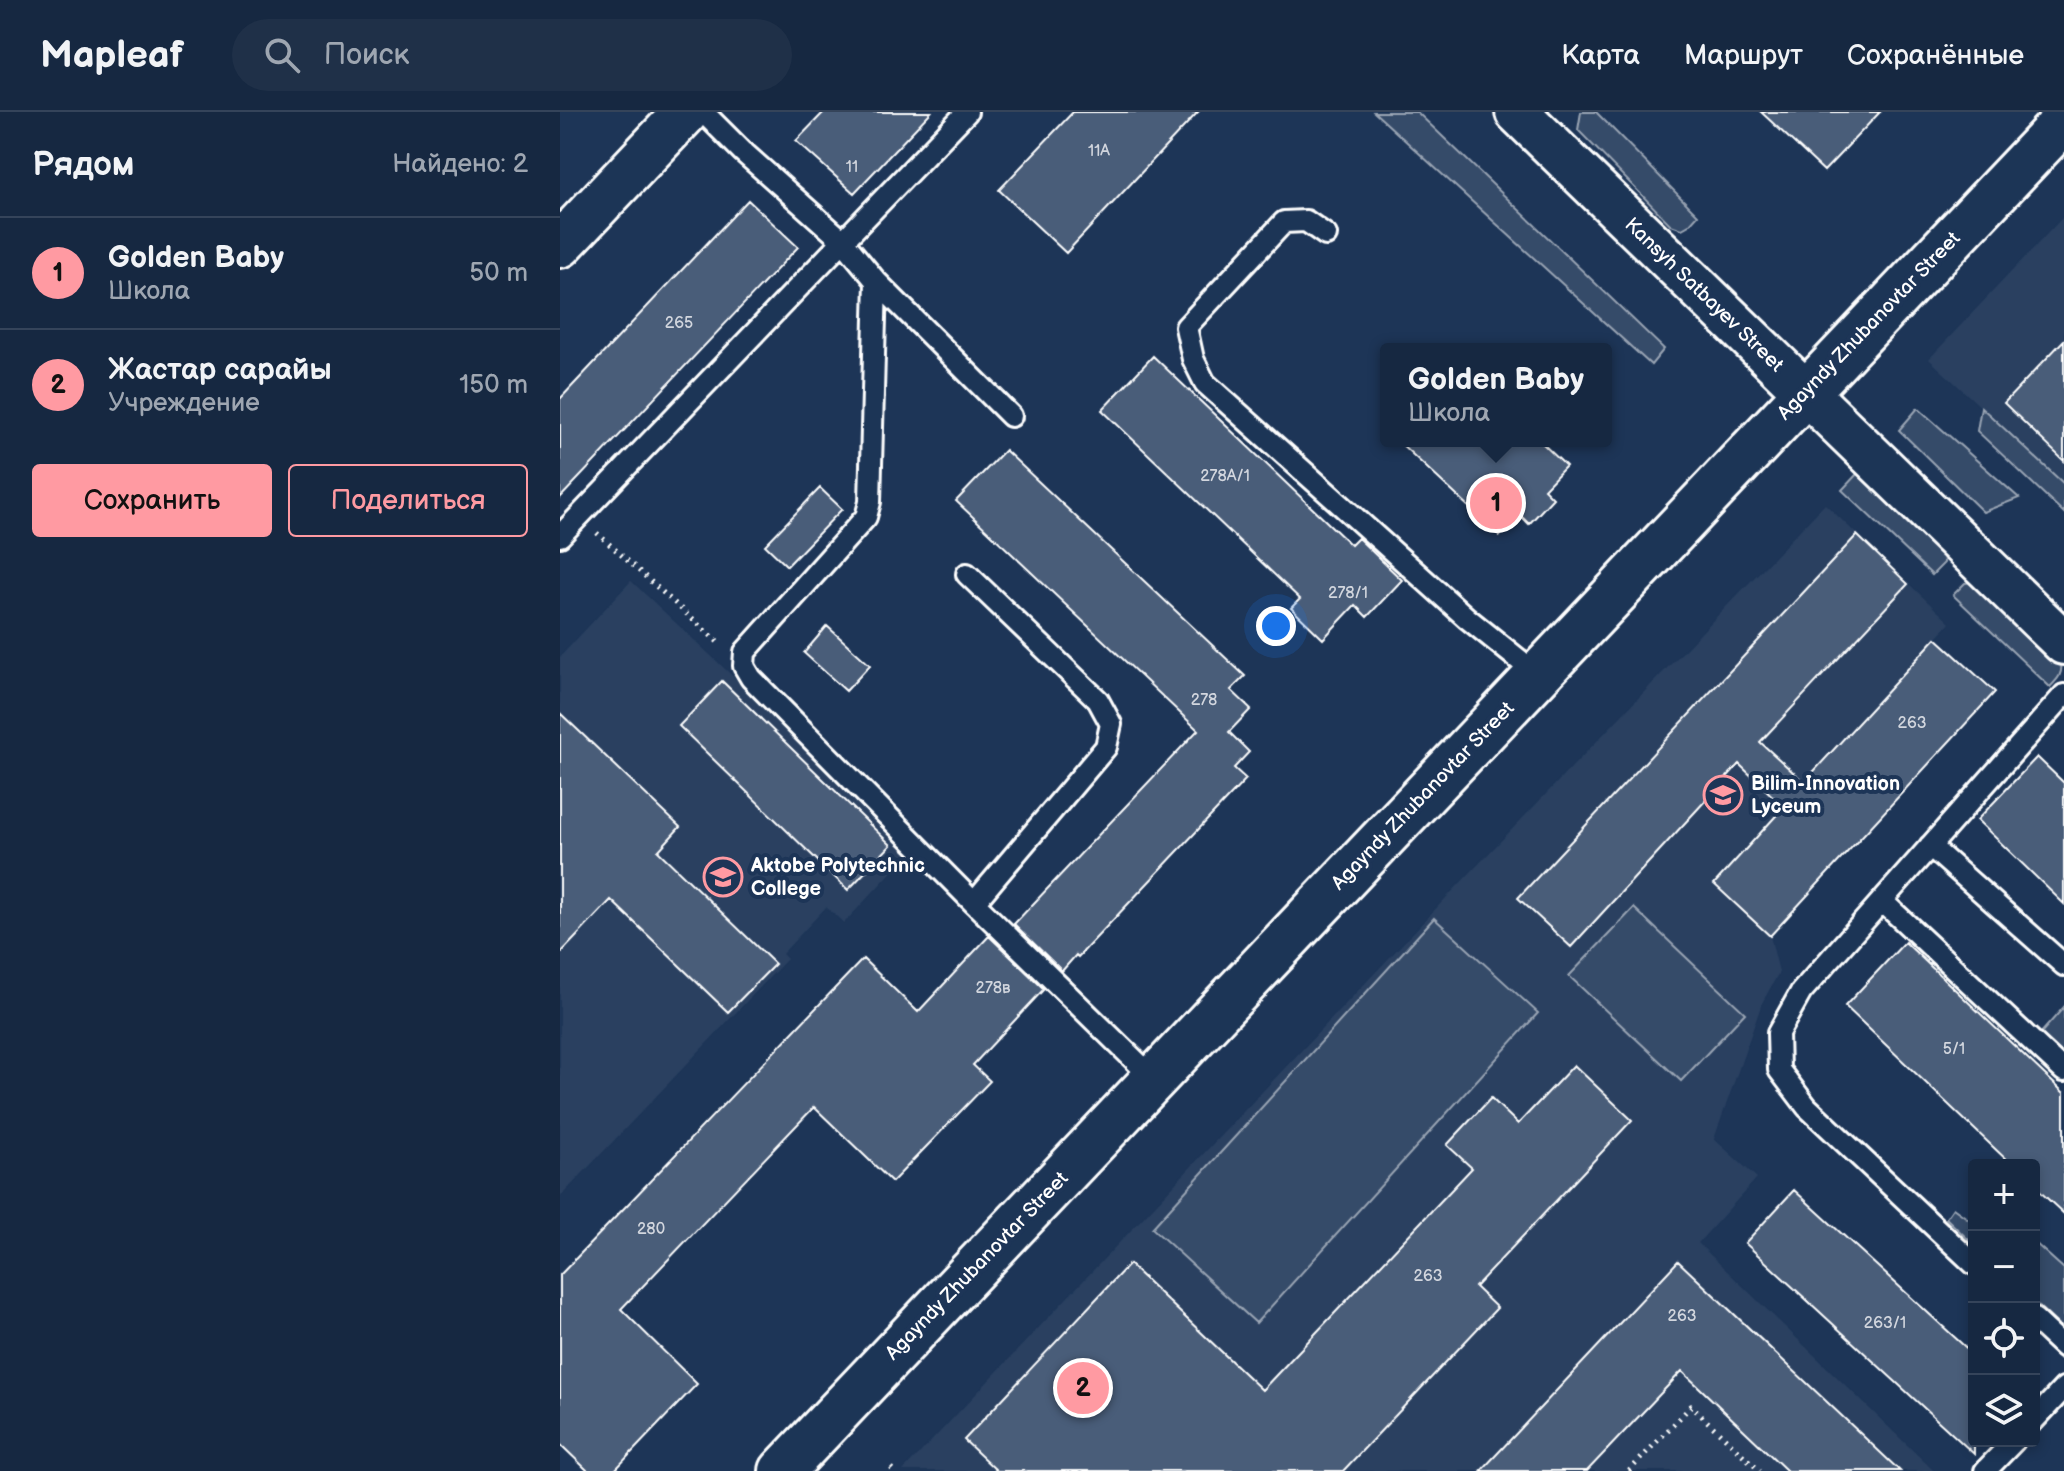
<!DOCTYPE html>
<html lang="ru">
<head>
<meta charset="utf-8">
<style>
  body { margin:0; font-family:"Balsamiq Sans",sans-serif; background:#1f3048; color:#f1f3f6 }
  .controls { position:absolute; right:24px; bottom:24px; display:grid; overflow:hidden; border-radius:8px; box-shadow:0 4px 12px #0003 }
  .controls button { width:72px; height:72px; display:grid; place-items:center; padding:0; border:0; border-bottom:2px solid #35445a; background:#162841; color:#f1f3f6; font:40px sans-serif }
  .you { position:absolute; left:716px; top:514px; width:28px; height:28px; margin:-20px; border:6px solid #fff; border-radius:50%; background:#1a73e8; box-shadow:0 0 0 12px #1a73e833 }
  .badge { display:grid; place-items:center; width:52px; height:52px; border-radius:50%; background:#ff9aa2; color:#111; font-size:26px; font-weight:700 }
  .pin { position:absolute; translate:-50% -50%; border:4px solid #fff; box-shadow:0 2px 8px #0006 }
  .popup { position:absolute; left:820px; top:231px; width:232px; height:104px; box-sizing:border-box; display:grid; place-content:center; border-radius:8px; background:#162841; filter:drop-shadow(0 2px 6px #0005); font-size:26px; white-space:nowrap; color:#9ea6b1 }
  .popup b { font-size:30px; color:#f1f3f6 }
  .popup::after { content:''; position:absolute; left:50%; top:100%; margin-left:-16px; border:16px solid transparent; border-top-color:#162841 }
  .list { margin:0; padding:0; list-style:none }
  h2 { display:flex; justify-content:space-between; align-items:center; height:104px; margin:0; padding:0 32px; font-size:34px }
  h2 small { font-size:26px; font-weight:400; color:#9ea6b1 }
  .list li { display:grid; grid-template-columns:52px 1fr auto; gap:24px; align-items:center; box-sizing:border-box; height:112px; padding:0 32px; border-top:2px solid #35445a }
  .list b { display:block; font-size:30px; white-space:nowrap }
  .list p { margin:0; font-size:26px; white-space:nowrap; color:#9ea6b1 }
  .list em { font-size:26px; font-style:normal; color:#9ea6b1 }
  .actions { display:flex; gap:16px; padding:24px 32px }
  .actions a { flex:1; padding:18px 0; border:2px solid #ff9aa2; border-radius:8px; text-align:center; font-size:28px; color:#ff9aa2 }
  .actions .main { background:#ff9aa2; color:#111 }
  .icon { flex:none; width:44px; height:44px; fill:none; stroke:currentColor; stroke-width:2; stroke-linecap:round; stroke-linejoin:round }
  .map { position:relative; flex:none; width:1504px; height:1359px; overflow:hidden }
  header { display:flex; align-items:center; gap:48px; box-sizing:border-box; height:112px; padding:0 40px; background:#162841; border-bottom:2px solid #35445a }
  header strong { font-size:38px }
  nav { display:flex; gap:44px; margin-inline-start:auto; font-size:28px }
  .search { width:560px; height:72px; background:#1f3048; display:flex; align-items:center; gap:20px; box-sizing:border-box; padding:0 28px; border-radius:44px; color:#9ea6b1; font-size:30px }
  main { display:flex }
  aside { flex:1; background:#162841 }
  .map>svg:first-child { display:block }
  .built { fill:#2a4161 }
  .green { fill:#364b69; stroke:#9aa5b4; stroke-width:2 }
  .building { fill:#4a5d79; stroke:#fff; stroke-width:2 }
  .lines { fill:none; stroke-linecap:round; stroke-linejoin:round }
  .lane-casing { stroke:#fff; stroke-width:26 }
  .street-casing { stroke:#fff; stroke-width:48 }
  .secondary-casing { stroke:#fff; stroke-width:50 }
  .path { stroke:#fff; stroke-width:5; stroke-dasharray:2 6; stroke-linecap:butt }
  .lane { stroke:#1d3557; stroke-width:20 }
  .street { stroke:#1d3557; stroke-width:42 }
  .secondary { stroke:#1d3557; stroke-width:44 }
  .labels { text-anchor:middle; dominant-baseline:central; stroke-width:8; stroke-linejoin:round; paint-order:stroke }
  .number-label { font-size:16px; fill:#d2d6de }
  .street-label { font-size:20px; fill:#fff; stroke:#1d3557 }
  .poi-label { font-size:20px; font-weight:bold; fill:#fff; stroke:#1d3557; text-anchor:start }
</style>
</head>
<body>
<header>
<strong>Mapleaf</strong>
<div class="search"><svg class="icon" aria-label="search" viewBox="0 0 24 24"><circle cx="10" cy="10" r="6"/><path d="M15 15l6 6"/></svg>Поиск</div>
<nav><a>Карта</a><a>Маршрут</a><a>Сохранённые</a></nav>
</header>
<main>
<aside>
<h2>Рядом<small>Найдено: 2</small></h2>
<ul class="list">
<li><span class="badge">1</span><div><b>Golden Baby</b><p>Школа</p></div><em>50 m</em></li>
<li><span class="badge">2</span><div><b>Жастар сарайы</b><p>Учреждение</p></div><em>150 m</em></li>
</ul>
<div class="actions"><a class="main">Сохранить</a><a>Поделиться</a></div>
</aside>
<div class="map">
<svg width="1504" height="1359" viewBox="0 0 1504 1359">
  <rect width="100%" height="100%" fill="#1d3557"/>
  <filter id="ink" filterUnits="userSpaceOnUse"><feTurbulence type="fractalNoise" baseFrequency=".0125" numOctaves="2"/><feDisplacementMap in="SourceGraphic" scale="16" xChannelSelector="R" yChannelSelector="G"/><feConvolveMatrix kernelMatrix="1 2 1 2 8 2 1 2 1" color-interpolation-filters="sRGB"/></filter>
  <g filter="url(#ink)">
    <path class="built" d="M 1504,104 L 1504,372 L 1369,247 Z
      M 1265,392 L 1390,511 L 1376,526 L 1435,580 L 1210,824 L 1219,860 L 1202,891 L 1154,1027 L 1197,1066 L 1138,1131 L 1374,1359 L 343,1359 L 886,786 Z
      M 71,469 L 355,735 L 284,811 L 266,795 L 222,842 L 227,847 L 0,1085 L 0,545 Z"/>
    <path class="green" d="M 814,0 L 857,0 L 1104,237 L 1091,253 Z
      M 1021,0 L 1036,0 L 1138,103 L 1129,113 L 1122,117 L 1111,113 L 1018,18 Z
      M 1421,295 L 1504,372 L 1504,401 L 1417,319 Z
      M 1358,296 L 1459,386 L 1423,400 L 1339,318 Z
      M 1298,361 L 1383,441 L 1384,451 L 1372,463 L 1282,378 Z
      M 1412,470 L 1501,550 C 1503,562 1498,567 1490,575 L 1393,483 L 1405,471 Z
      M 1074,796 L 1185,901 L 1121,969 L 1009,864 Z
      M 874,806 L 978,901 L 696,1211 L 592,1116 Z
      M 1504,895 L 1504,943 L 1480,922 Z
      M 1393,1096 L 1414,1111 L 1414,1133 L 1386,1106 Z
      M 1474,1130 L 1504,1157 L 1504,1218 L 1474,1190 Z"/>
    <path class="building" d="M 264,0 L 371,0 L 294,81 L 236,29 Z
      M 513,0 L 638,0 L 506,141 L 439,78 Z
      M 1201,0 L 1320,0 L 1264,59 Z
      M 188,88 L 238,135 L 0,386 L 0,287 Z
      M 1504,228 L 1504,349 L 1444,291 Z
      M 593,244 L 791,433 L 798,426 L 842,468 L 807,505 L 795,493 L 763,527 L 731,496 L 740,487 L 542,298 Z
      M 838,329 L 980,329 L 1006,354 L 984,377 L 993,386 L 969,412 L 960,403 L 940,424 Z
      M 445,338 L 685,564 L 671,578 L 691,597 L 669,620 L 689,640 L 674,656 L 686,667 L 518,845 L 516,843 L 502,859 L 454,812 L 638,618 L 396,389 Z
      M 260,376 L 282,397 L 227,454 L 205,433 Z
      M 1297,423 L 1348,472 L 1200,630 L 1244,670 L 1376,526 L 1435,580 L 1210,824 L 1154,772 L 1224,695 L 1179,652 L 1011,835 L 958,786 Z
      M 267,514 L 310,553 L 286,579 L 244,541 Z
      M 162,569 L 331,733 L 288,778 L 119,614 Z
      M 0,601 L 120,715 L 98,739 L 215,852 L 168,900 L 51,788 L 0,842 Z
      M 1477,645 L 1504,671 L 1504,792 L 1417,708 Z
      M 429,824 L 484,877 L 413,953 L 430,969 L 332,1070 L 254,995 L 61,1197 L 137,1272 L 54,1359 L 28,1359 L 0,1332 L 0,1163 L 303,847 L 358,900 Z
      M 1345,830 L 1504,981 L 1504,1102 L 1474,1074 L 1474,1053 L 1452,1053 L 1285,894 Z
      M 1014,953 L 1072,1008 L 915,1175 L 937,1196 L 783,1359 L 437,1359 L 404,1328 L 569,1152 L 702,1278 L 912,1056 L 887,1033 L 931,986 L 958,1012 Z
      M 1234,1078 L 1414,1243 L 1414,1342 L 1185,1131 Z
      M 1118,1149 L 1340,1359 L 1227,1359 L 1122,1259 L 1027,1359 L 921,1359 Z"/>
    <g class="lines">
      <g class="lane-casing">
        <path id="lane" d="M 407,0 L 283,129 L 316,169 L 451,304
          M 766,123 L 746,109 L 724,110 L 626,215 L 633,247 L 645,271 L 907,506 L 978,563
          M 316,169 L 310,390 L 306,405 L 185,540 L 184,554 L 191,566 L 414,791
          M 0,424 L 283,129 L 183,40 L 143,0
          M 407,462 L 538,588 L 551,612 L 546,635 L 414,791 L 594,967
          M 1370,734 L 1504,853
          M 1322,789 L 1504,959
          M 1414,1152 L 1247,995 L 1219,958 L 1218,921 L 1241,880 L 1504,583
          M 1474,1207 L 1504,1235
          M 1474,1308 L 1504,1276
          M 1425,1359 L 1454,1329"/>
      </g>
      <g class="street-casing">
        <path id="street" d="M 957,0 L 1504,531"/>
      </g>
      <g class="secondary-casing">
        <path id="secondary" d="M 0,133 L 126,0
          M 222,1359 L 1504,9"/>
      </g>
      <path class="path" d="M 37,421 L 160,532
        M 331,1356 L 334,1359
        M 1069,1359 L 1131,1294 L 1200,1359"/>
      <use href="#lane" class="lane"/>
      <use href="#street" class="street"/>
      <use href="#secondary" class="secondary"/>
    </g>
  </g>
  <defs>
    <g id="school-ring" transform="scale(2)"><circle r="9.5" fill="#1d3557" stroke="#ff9aa2" stroke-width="1.5"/><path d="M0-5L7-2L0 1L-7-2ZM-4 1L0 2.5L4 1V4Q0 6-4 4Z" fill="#ff9aa2"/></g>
    <g id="university-ring" transform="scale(2)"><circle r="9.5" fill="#1d3557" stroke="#ff9aa2" stroke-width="1.5"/><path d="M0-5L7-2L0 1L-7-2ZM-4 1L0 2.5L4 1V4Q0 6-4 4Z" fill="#ff9aa2"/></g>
  </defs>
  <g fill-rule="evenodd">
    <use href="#school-ring" x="1163" y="683"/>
    <use href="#university-ring" x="163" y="765"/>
  </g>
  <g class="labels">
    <g class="number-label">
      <text x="539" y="39">11А</text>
      <text x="292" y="55">11</text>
      <text x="119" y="211">265</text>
      <text x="665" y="364">278А/1</text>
      <text x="788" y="481">278/1</text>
      <text x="644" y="588">278</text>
      <text x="1352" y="611">263</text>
      <text x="433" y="876">278в</text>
      <text x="1394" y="937">5/1</text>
      <text x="91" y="1117">280</text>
      <text x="868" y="1164">263</text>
      <text x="1122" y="1204">263</text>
      <text x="1325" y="1211">263/1</text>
    </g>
    <g class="street-label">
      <text transform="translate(1144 183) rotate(44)">Kansyh Satbayev Street</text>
      <text transform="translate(1309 214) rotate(-46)">Agayndy Zhubanovtar Street</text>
      <text transform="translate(863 684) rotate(-46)">Agayndy Zhubanovtar Street</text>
      <text transform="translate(417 1154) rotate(-46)">Agayndy Zhubanovtar Street</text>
    </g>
    <g class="poi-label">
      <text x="1191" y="672">Bilim-Innovation<tspan x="1191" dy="23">Lyceum</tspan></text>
      <text x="191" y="754">Aktobe Polytechnic<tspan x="191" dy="23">College</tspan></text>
    </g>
  </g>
</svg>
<div class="controls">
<button>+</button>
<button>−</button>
<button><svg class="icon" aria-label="locate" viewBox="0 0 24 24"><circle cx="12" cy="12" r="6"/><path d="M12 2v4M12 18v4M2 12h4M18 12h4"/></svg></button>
<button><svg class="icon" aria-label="layers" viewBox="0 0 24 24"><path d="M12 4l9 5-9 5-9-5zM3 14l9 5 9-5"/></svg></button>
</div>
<div class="you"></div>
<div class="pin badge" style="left:936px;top:391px">1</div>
<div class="popup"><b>Golden Baby</b>Школа</div>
<div class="pin badge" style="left:523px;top:1276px">2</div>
</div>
</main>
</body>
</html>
